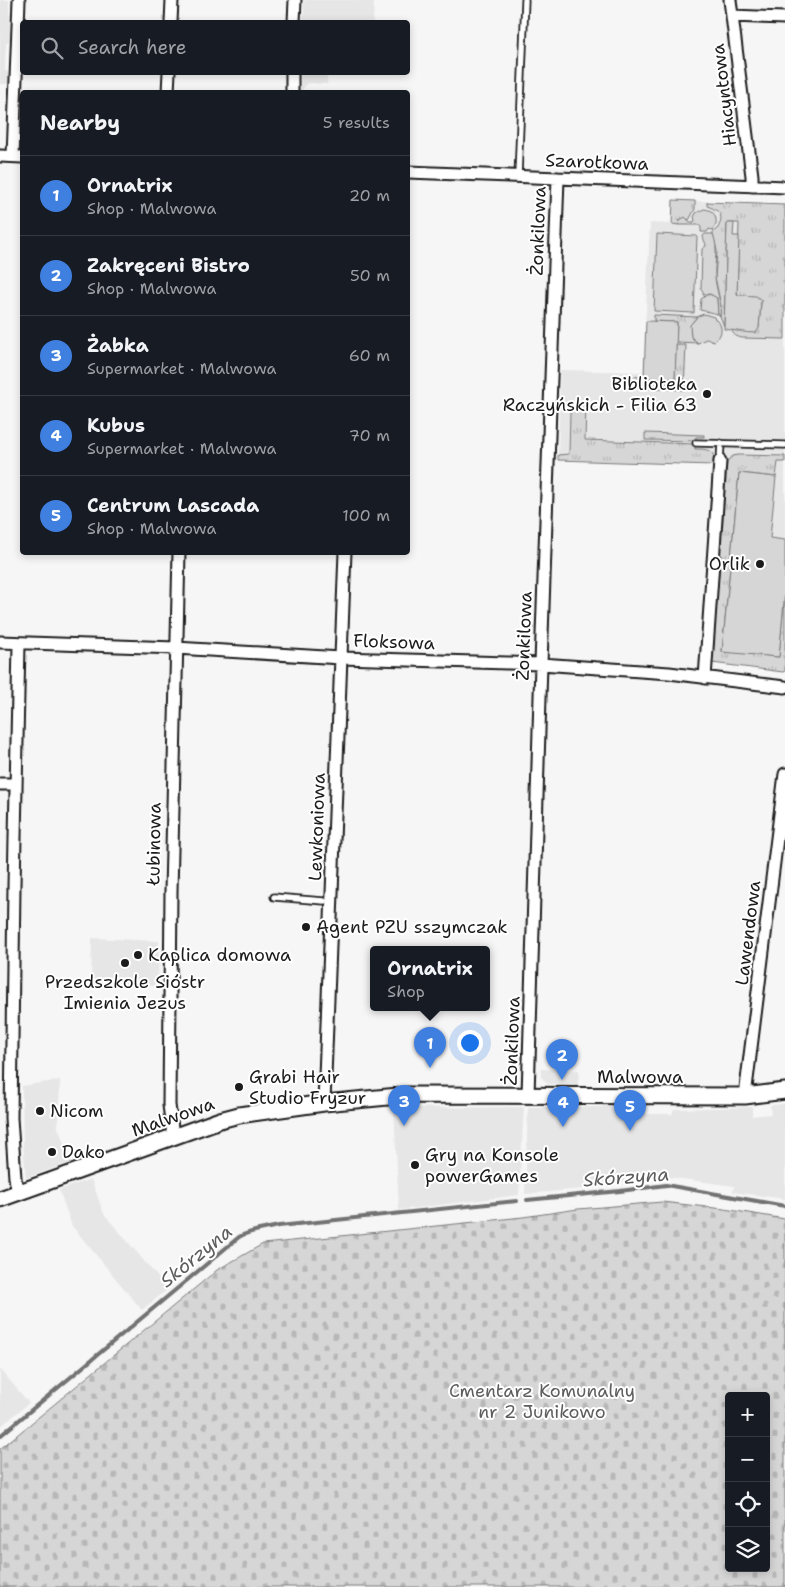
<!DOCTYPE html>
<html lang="en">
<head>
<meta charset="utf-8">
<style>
  body { margin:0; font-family:"Shantell Sans",sans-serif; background:#242831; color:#f1f3f6 }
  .controls { position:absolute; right:15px; bottom:15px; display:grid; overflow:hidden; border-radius:5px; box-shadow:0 2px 8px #0003 }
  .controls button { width:45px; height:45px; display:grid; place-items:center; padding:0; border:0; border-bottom:1px solid #363941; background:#171b24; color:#f1f3f6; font:25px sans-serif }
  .you { position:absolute; left:469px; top:1042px; width:18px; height:18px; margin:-12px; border:4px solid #fff; border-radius:50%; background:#1a73e8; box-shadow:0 0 0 8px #1a73e833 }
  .badge { display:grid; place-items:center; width:32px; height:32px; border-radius:50%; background:#919294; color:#fff; font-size:16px; font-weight:700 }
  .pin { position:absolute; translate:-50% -41px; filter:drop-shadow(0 1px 2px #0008) }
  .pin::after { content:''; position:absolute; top:26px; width:18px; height:15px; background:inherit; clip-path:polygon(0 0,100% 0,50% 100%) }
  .popup { position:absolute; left:370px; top:946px; width:120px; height:65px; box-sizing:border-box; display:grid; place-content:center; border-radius:5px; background:#171b24; filter:drop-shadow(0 1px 4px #0005); font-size:16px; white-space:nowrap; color:#9ea1a6 }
  .popup b { font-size:19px; color:#f1f3f6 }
  .popup::after { content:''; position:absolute; left:50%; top:100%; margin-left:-10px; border:10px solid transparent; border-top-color:#171b24 }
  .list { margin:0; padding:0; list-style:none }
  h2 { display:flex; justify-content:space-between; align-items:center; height:65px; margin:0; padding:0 20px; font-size:21px }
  h2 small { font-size:16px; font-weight:400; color:#9ea1a6 }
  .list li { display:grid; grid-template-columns:32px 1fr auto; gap:15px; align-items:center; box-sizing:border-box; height:80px; padding:0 20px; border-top:1px solid #363941 }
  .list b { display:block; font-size:19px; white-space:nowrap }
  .list p { margin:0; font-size:16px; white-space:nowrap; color:#9ea1a6 }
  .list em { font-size:16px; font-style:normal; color:#9ea1a6 }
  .icon { flex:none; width:28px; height:28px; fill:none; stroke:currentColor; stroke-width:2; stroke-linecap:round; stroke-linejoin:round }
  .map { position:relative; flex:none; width:785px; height:1587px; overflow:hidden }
  .search { position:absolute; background:#171b24; box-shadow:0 2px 8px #0003; left:20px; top:20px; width:390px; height:55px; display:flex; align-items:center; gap:12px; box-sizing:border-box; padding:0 18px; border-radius:5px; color:#9ea1a6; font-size:19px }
  .panel { position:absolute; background:#171b24; box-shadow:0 2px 8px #0003; left:20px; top:90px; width:390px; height:465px; border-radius:5px }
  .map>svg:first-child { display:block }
  .built { fill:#e6e6e6 }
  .grass { fill:url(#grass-tufts); stroke:#797979 }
  .cemetery { fill:url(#cemetery-stones); stroke:#797979; fill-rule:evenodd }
  .green { fill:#d6d6d6; stroke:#797979 }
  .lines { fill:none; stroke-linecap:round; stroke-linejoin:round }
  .stream { stroke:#727272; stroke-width:4 }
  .lane-casing { stroke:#1c1c1c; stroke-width:9 }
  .street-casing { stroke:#1c1c1c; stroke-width:15 }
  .secondary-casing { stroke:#1c1c1c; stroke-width:19 }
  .lane { stroke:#fff; stroke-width:5.5 }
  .street { stroke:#fff; stroke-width:11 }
  .secondary { stroke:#fff; stroke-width:15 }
  .poi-dot { fill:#1c1c1c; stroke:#fff; stroke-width:2 }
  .labels { text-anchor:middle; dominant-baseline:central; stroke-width:4; stroke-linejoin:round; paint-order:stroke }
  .street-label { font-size:18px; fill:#1c1c1c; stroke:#fff }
  .poi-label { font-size:18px; fill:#1c1c1c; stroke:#fff; text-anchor:start }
  .park-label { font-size:18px; fill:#5d5d5d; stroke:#fff }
  .water-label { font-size:19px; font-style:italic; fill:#5d5d5d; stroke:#fff }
</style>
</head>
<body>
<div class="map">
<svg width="785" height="1587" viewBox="0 0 785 1587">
  <defs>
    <pattern id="grass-tufts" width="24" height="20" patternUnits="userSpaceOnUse" patternTransform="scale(1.25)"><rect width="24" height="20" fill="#d6d6d6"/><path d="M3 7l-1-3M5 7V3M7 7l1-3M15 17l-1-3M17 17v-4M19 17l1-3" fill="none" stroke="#b7b7b7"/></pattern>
    <pattern id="cemetery-stones" width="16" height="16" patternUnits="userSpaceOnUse" patternTransform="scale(1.25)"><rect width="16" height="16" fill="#d6d6d6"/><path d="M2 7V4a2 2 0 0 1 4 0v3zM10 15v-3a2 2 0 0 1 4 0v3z" fill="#b7b7b7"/></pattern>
  </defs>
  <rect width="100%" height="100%" fill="#f6f6f6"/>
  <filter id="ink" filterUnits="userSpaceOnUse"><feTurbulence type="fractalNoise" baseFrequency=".02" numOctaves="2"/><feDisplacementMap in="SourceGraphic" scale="10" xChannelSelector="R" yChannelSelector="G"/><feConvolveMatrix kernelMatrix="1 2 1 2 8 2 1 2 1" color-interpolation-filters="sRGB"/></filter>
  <g filter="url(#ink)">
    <path class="built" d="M 0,0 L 9,0 L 10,41 L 6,44 L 5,70 L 9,74 L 8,84 L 0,84 Z
      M 304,0 L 374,0 L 373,22 L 303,22 Z
      M 301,73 L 301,72 L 333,73 L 333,75 L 327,75 L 327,84 L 308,83 L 300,92 Z
      M 673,200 L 785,205 L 785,658 L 739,473 L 729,462 L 713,461 L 712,465 L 558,460 L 560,370 L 643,372 L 650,223 L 672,224 Z
      M 92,938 L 159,941 L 158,986 L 91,984 Z
      M 541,1069 L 579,1070 L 578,1085 L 548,1084 L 541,1077 Z
      M 60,1080 L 58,1127 L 71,1162 L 26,1178 L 23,1144 L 22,1086 Z
      M 785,1104 L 785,1199 L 733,1192 L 734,1186 L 653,1175 L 594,1188 L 525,1194 L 528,1107 L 602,1107 L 603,1105 L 646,1105 L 647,1114 L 672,1114 L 674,1109 L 752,1107 L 752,1116 L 771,1114 L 770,1105 Z
      M 522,1107 L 524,1108 L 519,1195 L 399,1210 L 394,1108 Z
      M 91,1179 L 104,1214 L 168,1289 L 142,1310 L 72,1226 L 59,1190 Z
      M 0,1369 L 29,1403 L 0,1427 Z"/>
    <path class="grass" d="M 673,200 L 695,201 L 695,209 L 689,220 L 685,218 L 680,220 L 679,225 L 672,224 Z
      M 707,202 L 785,205 L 785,339 L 742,338 C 737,337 733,335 732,330 L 759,328 L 761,302 L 761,300 L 737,295 L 739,223 L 727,223 L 724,326 L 720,316 L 721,306 L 715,277 L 717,251 L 713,234 L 713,232 L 718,228 C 725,214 718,210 707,206 Z
      M 708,294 L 713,295 L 717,298 L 718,314 L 700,310 L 701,299 Z
      M 654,315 L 697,317 C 689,324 687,337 698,343 L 676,342 L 677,322 L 654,321 Z
      M 676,345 L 686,345 L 684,390 L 641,388 L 641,385 L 628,384 L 624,376 L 675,379 Z
      M 580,404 L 586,405 L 585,440 L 695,444 L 695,449 C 705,449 714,449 715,461 L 713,461 L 712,465 L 558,460 L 558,455 L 569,454 L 570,413 L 572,409 L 579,409 Z
      M 645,433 L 704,435 L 704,437 L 696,437 L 695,441 L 645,440 Z
      M 738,455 L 785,456 L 785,462 L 778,462 L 776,477 L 739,473 L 722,651 L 779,657 L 785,591 L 785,671 L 783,672 L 712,663 L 727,461 L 733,456 Z"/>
    <path class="cemetery" d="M 662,1202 L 724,1209 L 785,1219 L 785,1587 L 0,1587 L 0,1449 L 217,1270 L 263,1244 L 523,1217 L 578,1209 ZM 729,1396 L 766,1396 L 766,1568 L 729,1568 Z"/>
    <path class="green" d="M 704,209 C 713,210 717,215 716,224 L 712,230 L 709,229 L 707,232 L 701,232 L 701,228 L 700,225 L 679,225 L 680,220 L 685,217 L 690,222 L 694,222 L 695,220 L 694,217 L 696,213 Z
      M 727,223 L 734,223 L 733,236 L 739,236 L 737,295 L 756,296 L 761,300 L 759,328 L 756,333 C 744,333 734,330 724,329 Z
      M 657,234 L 697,236 L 694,313 L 654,311 Z
      M 705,234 L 713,234 C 719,250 714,261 715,277 C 716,290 722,302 720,316 L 718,314 L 717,298 L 710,294 L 703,295 L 703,291 L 701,289 L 702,249 L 706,246 C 706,242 703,240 703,236 Z
      M 704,314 L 714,317 L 715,320 L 718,321 C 723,328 722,335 715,341 L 706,339 L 698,343 L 691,337 L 690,325 L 698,316 Z
      M 646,321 L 677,322 L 675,379 L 644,378 Z
      M 739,473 L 776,477 L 770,538 L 785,540 L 785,591 L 779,657 L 722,652 Z"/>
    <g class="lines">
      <path class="stream" d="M 527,1200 L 620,1191 L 666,1185 L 785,1206
        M 0,1436 L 239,1237 C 251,1230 265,1229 279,1226 L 517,1201"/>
      <g class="lane-casing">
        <path id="lane" d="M 518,176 L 525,0
          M 696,443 L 785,445
          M 720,461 L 721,443
          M 274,897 L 324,901"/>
      </g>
      <g class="street-casing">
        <path id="street" d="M 730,0 L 752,176 L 752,186
          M 732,16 L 785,18
          M 171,22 L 172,0
          M 294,22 L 295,0
          M 168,92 L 169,72
          M 292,92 L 292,72
          M 0,156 L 22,157
          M 13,156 L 19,0
          M 408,172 L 785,187
          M 0,642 L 176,648 L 341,658 L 541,664 L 669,673 L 785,687
          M 705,678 L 720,461
          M 0,784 L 15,784
          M 528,1095 L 541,664 L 558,178
          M 745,1096 L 785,774
          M 324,1103 L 345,552
          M 173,1136 L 169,1105 L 171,892 L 179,552
          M 18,1193 L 15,1178 L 11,1118 L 14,886 L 19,644"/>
      </g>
      <g class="secondary-casing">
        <path id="secondary" d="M 0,1199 L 220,1120 L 239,1115 L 324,1103 L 409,1095 L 745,1096 L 785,1091"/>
      </g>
      <use href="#lane" class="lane"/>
      <use href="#street" class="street"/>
      <use href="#secondary" class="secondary"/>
    </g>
  </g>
  <g class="poi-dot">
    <circle cx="707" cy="394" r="5"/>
    <circle cx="760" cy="564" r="5"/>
    <circle cx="306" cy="927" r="5"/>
    <circle cx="138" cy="955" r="5"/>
    <circle cx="125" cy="963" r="5"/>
    <circle cx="239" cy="1087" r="5"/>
    <circle cx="40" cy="1111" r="5"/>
    <circle cx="52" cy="1152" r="5"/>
    <circle cx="415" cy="1165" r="5"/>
  </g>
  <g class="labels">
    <g class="street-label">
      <text transform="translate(724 95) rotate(-97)">Hiacyntowa</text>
      <text transform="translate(597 162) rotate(2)">Szarotkowa</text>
      <text transform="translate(538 231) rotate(-88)">Żonkilowa</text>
      <text transform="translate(524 636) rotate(-88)">Żonkilowa</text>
      <text transform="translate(394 642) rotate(2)">Floksowa</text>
      <text transform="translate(317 827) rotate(-88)">Lewkoniowa</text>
      <text transform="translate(154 844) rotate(-89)">Łubinowa</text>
      <text transform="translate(748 933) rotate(-83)">Lawendowa</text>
      <text transform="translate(512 1041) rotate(-88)">Żonkilowa</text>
      <text x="640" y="1077">Malwowa</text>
      <text transform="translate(173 1117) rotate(-19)">Malwowa</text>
    </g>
    <g class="poi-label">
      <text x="697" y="384" text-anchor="end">Biblioteka<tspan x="697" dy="21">Raczyńskich - Filia 63</tspan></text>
      <text x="750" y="564" text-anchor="end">Orlik</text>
      <text x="316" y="927">Agent PZU sszymczak</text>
      <text x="148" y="955">Kaplica domowa</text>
      <text x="125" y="982" text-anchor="middle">Przedszkole Sióstr<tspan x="125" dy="21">Imienia Jezus</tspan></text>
      <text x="249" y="1077">Grabi Hair<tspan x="249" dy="21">Studio Fryzur</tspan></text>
      <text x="50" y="1111">Nicom</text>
      <text x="62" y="1152">Dako</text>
      <text x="425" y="1155">Gry na Konsole<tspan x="425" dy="21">powerGames</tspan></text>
    </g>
    <g class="park-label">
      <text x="542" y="1391">Cmentarz Komunalny<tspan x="542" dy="21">nr 2 Junikowo</tspan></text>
    </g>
    <g class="water-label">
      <text transform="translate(626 1177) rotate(-4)">Skórzyna</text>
      <text transform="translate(196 1256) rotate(-39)">Skórzyna</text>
    </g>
  </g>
</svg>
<div class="controls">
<button>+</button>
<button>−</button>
<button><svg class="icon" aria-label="locate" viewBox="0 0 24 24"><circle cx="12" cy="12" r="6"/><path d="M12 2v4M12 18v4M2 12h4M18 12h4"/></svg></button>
<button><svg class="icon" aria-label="layers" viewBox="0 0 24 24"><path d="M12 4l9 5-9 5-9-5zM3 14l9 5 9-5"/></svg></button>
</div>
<div class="you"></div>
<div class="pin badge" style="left:430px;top:1068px;background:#3f7fe0">1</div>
<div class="popup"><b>Ornatrix</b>Shop</div>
<div class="pin badge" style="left:562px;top:1080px;background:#3f7fe0">2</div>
<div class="pin badge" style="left:404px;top:1126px;background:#3f7fe0">3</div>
<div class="pin badge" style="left:563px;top:1127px;background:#3f7fe0">4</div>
<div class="pin badge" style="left:630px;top:1131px;background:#3f7fe0">5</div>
<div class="search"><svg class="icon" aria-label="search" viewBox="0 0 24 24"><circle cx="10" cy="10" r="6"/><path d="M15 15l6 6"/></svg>Search here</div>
<section class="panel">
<h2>Nearby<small>5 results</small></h2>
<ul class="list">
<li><span class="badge" style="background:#3f7fe0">1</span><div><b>Ornatrix</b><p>Shop · Malwowa</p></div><em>20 m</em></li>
<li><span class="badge" style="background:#3f7fe0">2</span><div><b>Zakręceni Bistro</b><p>Shop · Malwowa</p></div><em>50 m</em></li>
<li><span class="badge" style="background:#3f7fe0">3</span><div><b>Żabka</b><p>Supermarket · Malwowa</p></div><em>60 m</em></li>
<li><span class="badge" style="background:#3f7fe0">4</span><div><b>Kubus</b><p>Supermarket · Malwowa</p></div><em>70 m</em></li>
<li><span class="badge" style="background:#3f7fe0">5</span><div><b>Centrum Lascada</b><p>Shop · Malwowa</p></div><em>100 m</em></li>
</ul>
</section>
</div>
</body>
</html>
